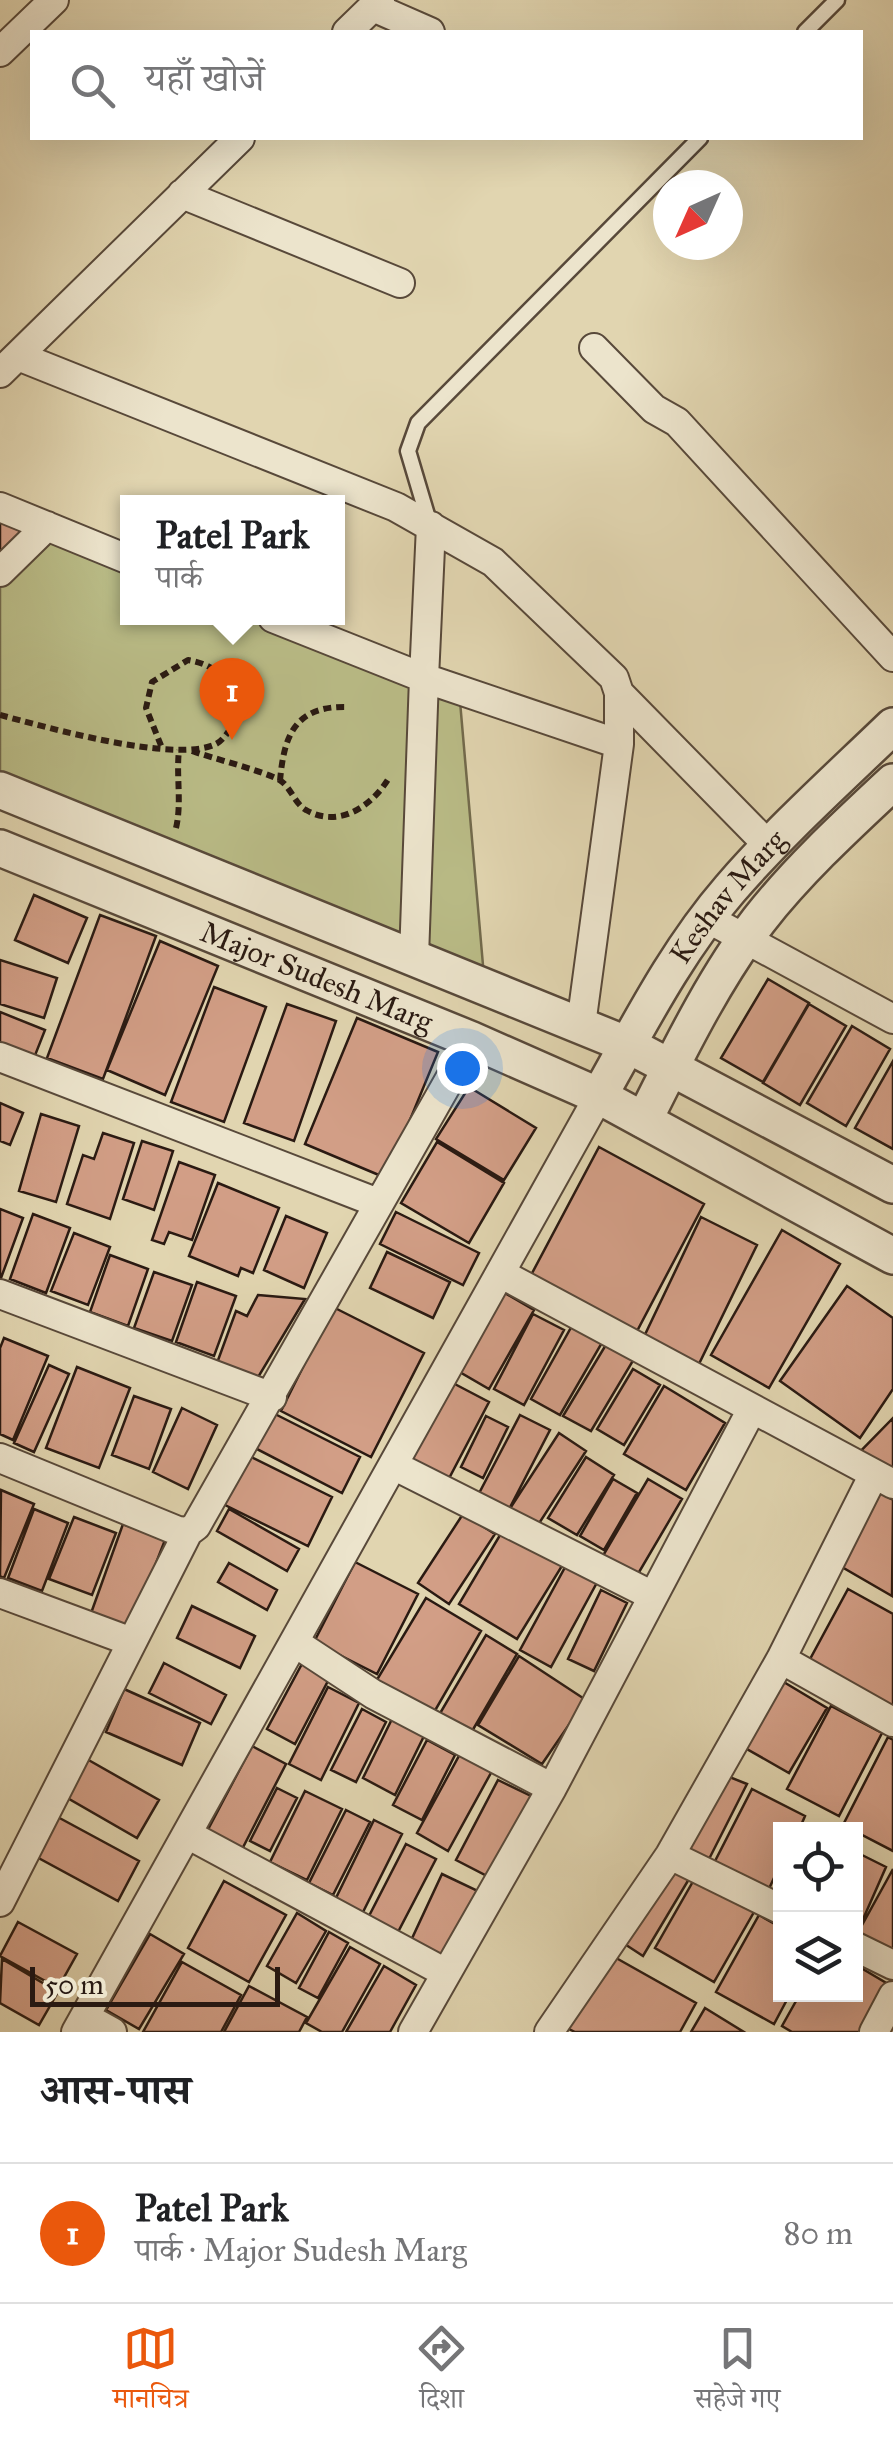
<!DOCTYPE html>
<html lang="hi">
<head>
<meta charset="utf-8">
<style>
  body { margin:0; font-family:"IM FELL Great Primer","Noto Serif Devanagari",serif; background:#f6f6f6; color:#202124 }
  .controls { position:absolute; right:30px; bottom:30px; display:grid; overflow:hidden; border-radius:0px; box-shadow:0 10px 40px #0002 }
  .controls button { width:90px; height:90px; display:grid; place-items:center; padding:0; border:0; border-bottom:2px solid #e0e0e0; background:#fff; color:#202124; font:50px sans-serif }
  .compass { position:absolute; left:653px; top:170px; width:90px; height:90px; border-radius:50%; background:#fff; box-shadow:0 10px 40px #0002; rotate:225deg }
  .scale { position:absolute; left:30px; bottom:25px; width:250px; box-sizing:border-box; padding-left:10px; border:5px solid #2a1a12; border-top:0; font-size:28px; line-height:35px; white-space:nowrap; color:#2a1a12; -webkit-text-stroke:8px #ece4cc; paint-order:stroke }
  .you { position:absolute; left:462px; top:1068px; width:35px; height:35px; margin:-25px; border:8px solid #fff; border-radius:50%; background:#1a73e8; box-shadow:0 0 0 15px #1a73e833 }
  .badge { display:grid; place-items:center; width:65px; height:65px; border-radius:50%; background:#ea580c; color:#fff; font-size:32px; font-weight:700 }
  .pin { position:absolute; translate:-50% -82px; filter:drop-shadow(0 2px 5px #0008) }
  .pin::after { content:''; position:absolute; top:52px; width:35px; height:30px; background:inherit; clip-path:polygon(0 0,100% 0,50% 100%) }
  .popup { position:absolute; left:120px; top:495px; width:225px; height:130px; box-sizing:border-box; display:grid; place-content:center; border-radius:0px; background:#fff; filter:drop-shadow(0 2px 8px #0005); font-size:32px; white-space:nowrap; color:#757577 }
  .popup b { font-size:38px; color:#202124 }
  .popup::after { content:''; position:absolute; left:50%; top:100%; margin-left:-20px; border:20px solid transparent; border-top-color:#fff }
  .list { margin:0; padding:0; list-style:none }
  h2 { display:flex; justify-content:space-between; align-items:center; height:130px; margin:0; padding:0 40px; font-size:42px }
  h2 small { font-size:32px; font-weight:400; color:#757577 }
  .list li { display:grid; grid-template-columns:65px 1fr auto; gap:30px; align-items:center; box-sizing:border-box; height:140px; padding:0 40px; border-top:2px solid #e0e0e0 }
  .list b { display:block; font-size:38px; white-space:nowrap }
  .list p { margin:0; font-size:32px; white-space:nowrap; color:#757577 }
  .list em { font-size:32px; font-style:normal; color:#757577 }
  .icon { flex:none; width:55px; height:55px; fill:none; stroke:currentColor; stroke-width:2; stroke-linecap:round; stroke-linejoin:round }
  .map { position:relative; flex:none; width:893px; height:2032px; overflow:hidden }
  .search { position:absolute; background:#fff; box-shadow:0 10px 40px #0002; left:30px; right:30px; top:30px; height:110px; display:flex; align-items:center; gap:25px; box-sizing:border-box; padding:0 35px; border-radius:0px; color:#757577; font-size:38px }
  .sheet { height:270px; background:#fff }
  nav { display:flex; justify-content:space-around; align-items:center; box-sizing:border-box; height:140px; border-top:2px solid #e0e0e0; background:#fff; font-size:28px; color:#757577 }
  nav a { display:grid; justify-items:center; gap:5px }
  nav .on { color:#ea580c }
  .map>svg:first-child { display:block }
  .green { fill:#b9bb86; stroke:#726a4c; stroke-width:2.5 }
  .building { fill:#d29e86; stroke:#2a1a12; stroke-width:2.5 }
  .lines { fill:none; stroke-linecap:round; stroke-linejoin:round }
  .service-casing { stroke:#58493a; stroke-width:19 }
  .minor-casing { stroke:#58493a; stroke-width:32 }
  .tertiary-casing { stroke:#58493a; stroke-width:40 }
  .path { stroke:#2a1a12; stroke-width:6; stroke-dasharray:8 5; stroke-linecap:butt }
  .service { stroke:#ece4cc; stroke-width:14 }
  .minor { stroke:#ece4cc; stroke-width:28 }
  .tertiary { stroke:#ece4cc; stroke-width:35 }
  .labels { text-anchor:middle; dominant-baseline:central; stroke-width:9; stroke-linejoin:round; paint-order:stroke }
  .street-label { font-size:30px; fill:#2a1a12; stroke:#ece4cc }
</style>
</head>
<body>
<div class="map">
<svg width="893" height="2032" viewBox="0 0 893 2032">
  <rect width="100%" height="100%" fill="#e1d5b0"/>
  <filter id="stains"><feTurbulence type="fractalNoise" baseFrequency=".002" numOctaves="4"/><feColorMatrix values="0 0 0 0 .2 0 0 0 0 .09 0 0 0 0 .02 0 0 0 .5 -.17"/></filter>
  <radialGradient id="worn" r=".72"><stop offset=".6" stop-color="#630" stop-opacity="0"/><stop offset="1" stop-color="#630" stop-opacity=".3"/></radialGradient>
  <path class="green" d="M 47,526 L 127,558 L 127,618 L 277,618 L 459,690 L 485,988 L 0,790 L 0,572 Z"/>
  <path class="building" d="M 0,519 L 24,529 L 0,554 Z
    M 34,895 L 87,918 L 68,963 L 15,940 Z
    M 100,915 L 156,936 L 103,1079 L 47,1058 Z
    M 160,941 L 218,966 L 165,1095 L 107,1070 Z
    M 0,960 L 57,978 L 44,1018 L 0,1004 Z
    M 768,979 L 809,1003 L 763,1082 L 721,1058 Z
    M 214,987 L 266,1007 L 224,1122 L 171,1102 Z
    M 287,1004 L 336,1021 L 294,1141 L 244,1123 Z
    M 809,1004 L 846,1026 L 800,1105 L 763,1083 Z
    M 0,1012 L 45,1030 L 32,1063 L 0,1051 Z
    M 357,1018 L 438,1052 L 386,1178 L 305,1144 Z
    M 852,1026 L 890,1049 L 846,1126 L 807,1103 Z
    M 893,1061 L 893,1149 L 855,1128 Z
    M 469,1087 L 536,1128 L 504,1180 L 436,1139 Z
    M 0,1103 L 23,1113 L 10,1145 L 0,1141 Z
    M 41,1114 L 79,1126 L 56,1202 L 19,1191 Z
    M 103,1133 L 134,1143 L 110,1219 L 67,1204 L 83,1155 L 94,1159 Z
    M 142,1141 L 173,1151 L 154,1210 L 123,1199 Z
    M 437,1142 L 504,1183 L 469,1243 L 401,1203 Z
    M 599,1147 L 704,1204 L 636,1333 L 530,1277 Z
    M 179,1162 L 215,1175 L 192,1240 L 169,1232 L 164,1244 L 152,1240 Z
    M 218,1183 L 279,1208 L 253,1273 L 241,1268 L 238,1276 L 189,1256 Z
    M 0,1209 L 23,1218 L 1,1278 L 0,1278 Z
    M 396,1212 L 479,1253 L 463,1285 L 380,1244 Z
    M 33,1214 L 70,1228 L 46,1293 L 10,1279 Z
    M 286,1216 L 327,1233 L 304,1288 L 264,1270 Z
    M 701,1217 L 757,1245 L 696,1370 L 641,1343 Z
    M 782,1230 L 840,1264 L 769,1388 L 711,1355 Z
    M 74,1233 L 110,1247 L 88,1305 L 51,1291 Z
    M 387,1252 L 450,1282 L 433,1318 L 370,1288 Z
    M 110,1255 L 148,1269 L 128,1326 L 90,1312 Z
    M 154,1272 L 192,1285 L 172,1341 L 134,1328 Z
    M 197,1282 L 236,1296 L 214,1356 L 176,1342 Z
    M 847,1286 L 893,1318 L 893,1389 L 860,1438 L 780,1381 Z
    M 503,1292 L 534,1310 L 489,1389 L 458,1371 Z
    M 258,1295 L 305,1299 L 257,1379 L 217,1363 L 236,1311 L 247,1316 Z
    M 333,1307 L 424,1353 L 371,1457 L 281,1411 Z
    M 533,1314 L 564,1330 L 524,1405 L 494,1389 Z
    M 573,1324 L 603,1341 L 560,1415 L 531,1399 Z
    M 4,1338 L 48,1356 L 13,1440 L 0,1434 L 0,1348 Z
    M 607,1343 L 634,1359 L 591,1431 L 563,1416 Z
    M 49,1365 L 69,1374 L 34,1452 L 14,1443 Z
    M 77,1367 L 130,1388 L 99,1468 L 46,1448 Z
    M 633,1369 L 660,1385 L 624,1445 L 597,1429 Z
    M 449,1381 L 489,1402 L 445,1486 L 404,1464 Z
    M 664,1386 L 725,1423 L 686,1490 L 624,1454 Z
    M 134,1396 L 171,1409 L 149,1469 L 112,1455 Z
    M 182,1408 L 217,1425 L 188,1489 L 153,1472 Z
    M 271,1412 L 360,1457 L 342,1493 L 253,1447 Z
    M 520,1415 L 550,1430 L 505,1517 L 475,1501 Z
    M 486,1416 L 508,1427 L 483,1478 L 461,1467 Z
    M 893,1418 L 893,1481 L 852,1460 Z
    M 559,1433 L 586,1451 L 536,1528 L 509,1510 Z
    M 247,1455 L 332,1497 L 308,1546 L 223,1504 Z
    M 586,1457 L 614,1475 L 577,1535 L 548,1518 Z
    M 613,1479 L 637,1493 L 604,1550 L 580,1536 Z
    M 648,1479 L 682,1499 L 635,1579 L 601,1559 Z
    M 872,1488 L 893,1500 L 892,1596 L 835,1563 Z
    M 1,1490 L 34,1504 L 4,1578 L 0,1576 Z
    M 34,1509 L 68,1523 L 42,1591 L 8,1578 Z
    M 229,1509 L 299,1549 L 287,1571 L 217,1531 Z
    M 463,1514 L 495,1534 L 449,1604 L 418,1583 Z
    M 74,1517 L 116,1533 L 92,1595 L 49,1579 Z
    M 123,1524 L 165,1540 L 130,1630 L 90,1616 Z
    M 506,1525 L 565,1561 L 517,1639 L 459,1604 Z
    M 569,1560 L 600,1577 L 551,1667 L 520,1650 Z
    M 355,1562 L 418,1594 L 377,1674 L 314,1642 Z
    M 229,1563 L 277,1590 L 267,1610 L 218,1582 Z
    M 848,1589 L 893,1614 L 893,1708 L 809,1661 Z
    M 601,1590 L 627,1603 L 594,1671 L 568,1659 Z
    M 426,1598 L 481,1631 L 429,1721 L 372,1688 Z
    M 192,1606 L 255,1636 L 240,1668 L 177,1638 Z
    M 486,1635 L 517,1654 L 471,1733 L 439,1715 Z
    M 519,1656 L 586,1700 L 542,1764 L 478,1725 Z
    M 303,1662 L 330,1677 L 295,1744 L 267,1729 Z
    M 164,1663 L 226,1695 L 211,1724 L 149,1693 Z
    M 777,1678 L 827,1708 L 789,1773 L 738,1744 Z
    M 328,1687 L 359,1703 L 321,1780 L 289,1764 Z
    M 124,1689 L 200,1723 L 182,1765 L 106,1732 Z
    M 831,1706 L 882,1733 L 839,1816 L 787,1789 Z
    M 362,1709 L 386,1722 L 356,1782 L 331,1770 Z
    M 392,1719 L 424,1736 L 395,1795 L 363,1778 Z
    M 888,1737 L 893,1740 L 893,1851 L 843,1825 Z
    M 427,1740 L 455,1755 L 422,1820 L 393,1805 Z
    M 252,1746 L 286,1764 L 238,1857 L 203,1839 Z
    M 460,1754 L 492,1771 L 448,1851 L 417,1833 Z
    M 85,1758 L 159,1800 L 137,1838 L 64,1796 Z
    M 722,1774 L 747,1784 L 706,1865 L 679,1848 Z
    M 498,1780 L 533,1797 L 491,1878 L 456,1860 Z
    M 277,1788 L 297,1798 L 270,1851 L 250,1841 Z
    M 752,1789 L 805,1816 L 799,1830 L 780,1830 L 780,1865 L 767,1893 L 713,1865 Z
    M 305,1791 L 342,1809 L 307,1880 L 270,1862 Z
    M 346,1810 L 370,1822 L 333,1895 L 309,1883 Z
    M 54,1815 L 139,1861 L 118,1901 L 33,1855 Z
    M 374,1820 L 402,1834 L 362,1914 L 335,1900 Z
    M 406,1844 L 436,1859 L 398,1932 L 369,1916 Z
    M 856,1852 L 886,1867 L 860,1926 L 856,1924 Z
    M 671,1869 L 692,1874 L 643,1956 L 620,1941 Z
    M 893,1869 L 893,1958 L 856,1936 Z
    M 442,1874 L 478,1891 L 444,1964 L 408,1947 Z
    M 695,1878 L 754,1912 L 714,1982 L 655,1948 Z
    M 224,1881 L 286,1915 L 249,1982 L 188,1948 Z
    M 297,1913 L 326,1931 L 296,1983 L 267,1966 Z
    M 759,1915 L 780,1927 L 780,1994 L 790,1994 L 774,2024 L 716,1992 Z
    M 18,1922 L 77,1954 L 58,1988 L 0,1956 Z
    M 329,1932 L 348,1943 L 318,1998 L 299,1988 Z
    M 150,1934 L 184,1954 L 139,2029 L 106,2010 Z
    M 350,1947 L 380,1964 L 342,2032 L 322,2032 L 306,2023 Z
    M 609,1954 L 696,2003 L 680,2032 L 575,2032 L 561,2025 Z
    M 2,1959 L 58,1992 L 39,2025 L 0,2003 Z
    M 182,1962 L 241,1995 L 221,2032 L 143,2032 Z
    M 856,1965 L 893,1987 L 867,2032 L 792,2032 L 782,2026 L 800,1994 L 856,1994 Z
    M 384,1966 L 416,1985 L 390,2032 L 346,2032 Z
    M 249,1986 L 307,2017 L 299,2032 L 224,2032 Z
    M 705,2008 L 744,2032 L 691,2032 Z"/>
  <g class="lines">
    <g class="service-casing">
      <path id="service" d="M 805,32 L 837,0
        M 430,525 L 408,451 L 418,423 L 700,138"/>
    </g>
    <g class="minor-casing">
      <path id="minor" d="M 373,7 L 430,32
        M 347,32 L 380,0
        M 0,52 L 54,0
        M 182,194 L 400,283
        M 594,348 L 654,409 L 677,422 L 893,657
        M 18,356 L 396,507 L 493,562 L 614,678 L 619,693 L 619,744 L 581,1025
        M 0,373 L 240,138
        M 0,507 L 127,559
        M 431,526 L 424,678 L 619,744
        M 0,572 L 47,526
        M 273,618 L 424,678 L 414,957
        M 619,693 L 769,846
        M 707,918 L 893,1019
        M 0,1057 L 378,1203
        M 500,1273 L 893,1484
        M 0,1294 L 272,1397
        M 0,1458 L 178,1531 L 188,1532 L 196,1526 L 472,1040
        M 393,1465 L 653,1596
        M 0,1593 L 132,1642
        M 294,1642 L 373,1694 L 552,1788
        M 781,1659 L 893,1722
        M 187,1834 L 444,1972
        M 670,1855 L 780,1909
        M 0,1902 L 188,1532
        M 856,1947 L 893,1965
        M 85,2017 L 112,2032
        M 76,2032 L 599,1096
        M 413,2032 L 552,1788 L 752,1409
        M 549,2032 L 670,1855 L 781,1659 L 874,1474
        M 874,2032 L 893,1996"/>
    </g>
    <g class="tertiary-casing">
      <g id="tertiary">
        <path d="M 0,790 L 628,1045 L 893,1185"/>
        <path id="s1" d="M 0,848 L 472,1040 L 599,1096 L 893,1256"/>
        <path id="s2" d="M 599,1096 C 639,1025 677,950 730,889 C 780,831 838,779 893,726"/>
        <path d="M 644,1120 C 678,1053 713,980 759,920 C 798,870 847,825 893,782"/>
      </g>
    </g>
    <path class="path" d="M 0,715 C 46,727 175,764 216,744 C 226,739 233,723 240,714 C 237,683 217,665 188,660 L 152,682 L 146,708 L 162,748
      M 192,751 C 211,758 268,772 281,781 C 291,788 295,804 306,810 C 339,829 372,806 389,778
      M 280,781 C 284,735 295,705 349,707
      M 176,828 C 182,803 176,776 179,750"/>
    <use href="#service" class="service"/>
    <use href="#minor" class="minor"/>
    <use href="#tertiary" class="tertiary"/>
  </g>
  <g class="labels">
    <g class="street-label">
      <text stroke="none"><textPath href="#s2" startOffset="238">Keshav Marg</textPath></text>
      <text stroke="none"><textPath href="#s1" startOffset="342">Major Sudesh Marg</textPath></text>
    </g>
  </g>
  <rect width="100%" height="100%" filter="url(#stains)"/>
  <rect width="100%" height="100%" fill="url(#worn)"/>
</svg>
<div class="controls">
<button><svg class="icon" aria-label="locate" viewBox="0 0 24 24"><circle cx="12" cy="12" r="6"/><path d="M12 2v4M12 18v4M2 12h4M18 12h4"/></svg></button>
<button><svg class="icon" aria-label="layers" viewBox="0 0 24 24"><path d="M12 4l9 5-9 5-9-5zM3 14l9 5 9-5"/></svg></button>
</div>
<svg class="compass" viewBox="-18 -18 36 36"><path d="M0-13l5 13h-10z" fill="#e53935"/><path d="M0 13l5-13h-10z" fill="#757577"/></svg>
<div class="scale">50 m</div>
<div class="you"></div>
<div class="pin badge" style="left:232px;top:740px">1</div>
<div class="popup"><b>Patel Park</b>पार्क</div>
<div class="search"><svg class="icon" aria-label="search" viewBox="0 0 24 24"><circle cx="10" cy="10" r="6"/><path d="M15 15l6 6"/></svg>यहाँ खोजें</div>
</div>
<section class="sheet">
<h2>आस-पास<small></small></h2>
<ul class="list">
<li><span class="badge">1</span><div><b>Patel Park</b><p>पार्क · Major Sudesh Marg</p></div><em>80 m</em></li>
</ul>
</section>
<nav>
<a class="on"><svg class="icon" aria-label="map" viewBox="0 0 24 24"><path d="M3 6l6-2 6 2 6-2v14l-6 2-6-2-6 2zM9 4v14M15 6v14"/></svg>मानचित्र</a>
<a><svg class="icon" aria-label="directions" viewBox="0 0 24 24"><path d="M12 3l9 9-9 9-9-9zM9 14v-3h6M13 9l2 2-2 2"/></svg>दिशा</a>
<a><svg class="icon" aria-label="saved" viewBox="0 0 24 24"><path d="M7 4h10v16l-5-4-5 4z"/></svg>सहेजे गए</a>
</nav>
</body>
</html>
